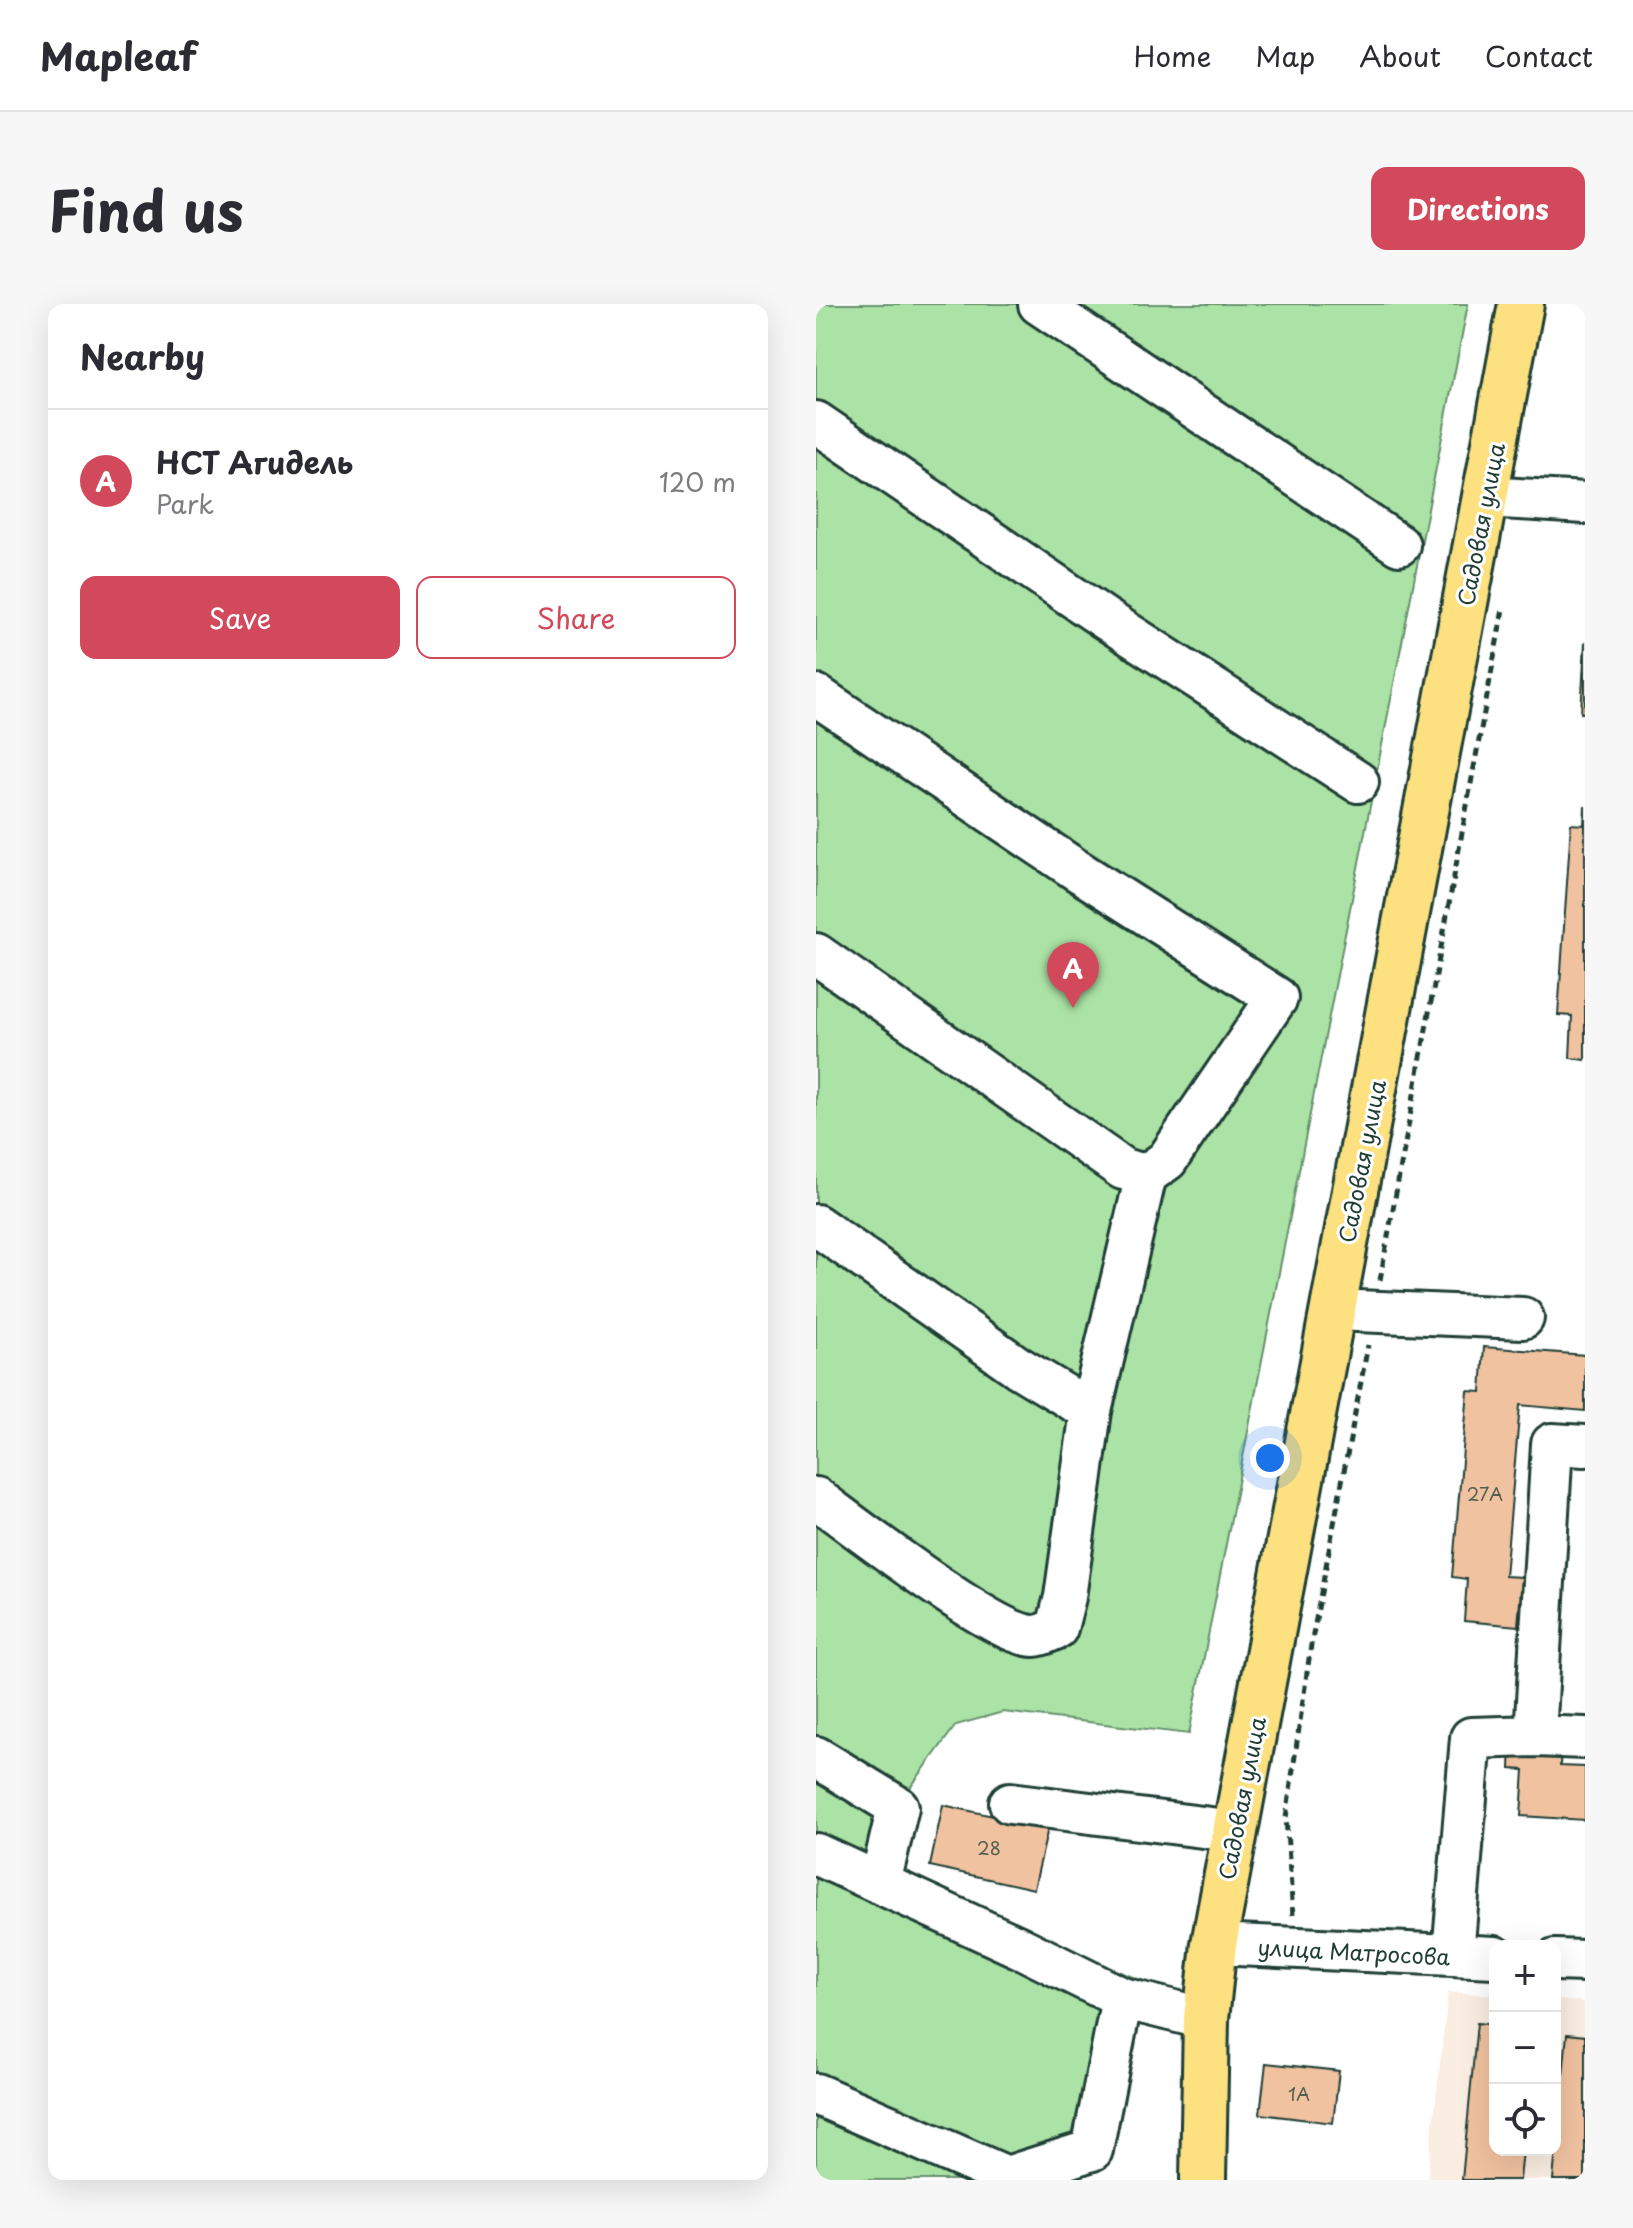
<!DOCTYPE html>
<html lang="en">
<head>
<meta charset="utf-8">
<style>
  body { margin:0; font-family:"Playpen Sans",sans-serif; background:#f7f7f7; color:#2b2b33 }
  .controls { position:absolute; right:24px; bottom:24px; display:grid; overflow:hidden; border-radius:16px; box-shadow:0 8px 32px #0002 }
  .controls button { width:72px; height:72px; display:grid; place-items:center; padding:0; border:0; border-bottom:2px solid #e1e1e2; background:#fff; color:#2b2b33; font:40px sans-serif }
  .you { position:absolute; left:454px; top:1154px; width:28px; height:28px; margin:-20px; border:6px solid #fff; border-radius:50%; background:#1a73e8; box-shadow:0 0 0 12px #1a73e833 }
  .badge { display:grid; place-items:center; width:52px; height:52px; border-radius:50%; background:#d1495b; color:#fff; font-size:26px; font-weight:700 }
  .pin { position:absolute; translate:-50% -66px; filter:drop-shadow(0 2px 4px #0008) }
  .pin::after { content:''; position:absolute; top:42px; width:28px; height:24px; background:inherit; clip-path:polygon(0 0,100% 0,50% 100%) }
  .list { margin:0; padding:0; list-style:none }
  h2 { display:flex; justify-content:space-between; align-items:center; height:104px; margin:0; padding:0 32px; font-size:34px }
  h2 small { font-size:26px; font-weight:400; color:#7c7c81 }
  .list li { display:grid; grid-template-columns:52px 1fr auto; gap:24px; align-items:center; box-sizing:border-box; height:144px; padding:0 32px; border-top:2px solid #e1e1e2 }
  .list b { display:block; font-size:30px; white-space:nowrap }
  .list p { margin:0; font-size:26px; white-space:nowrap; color:#7c7c81 }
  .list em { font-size:26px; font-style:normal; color:#7c7c81 }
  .actions { display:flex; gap:16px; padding:24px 32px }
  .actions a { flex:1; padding:18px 0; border:2px solid #d1495b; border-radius:16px; text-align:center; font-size:28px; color:#d1495b }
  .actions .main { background:#d1495b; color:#fff }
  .icon { flex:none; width:44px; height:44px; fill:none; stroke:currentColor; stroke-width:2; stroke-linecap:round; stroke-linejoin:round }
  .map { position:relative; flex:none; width:769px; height:1876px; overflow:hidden; border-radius:16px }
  header { display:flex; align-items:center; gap:48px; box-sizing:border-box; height:112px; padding:0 40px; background:#fff; border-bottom:2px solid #e1e1e2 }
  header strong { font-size:38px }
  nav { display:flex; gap:44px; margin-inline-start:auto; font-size:28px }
  .intro { display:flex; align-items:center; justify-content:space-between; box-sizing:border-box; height:192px; padding:0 48px }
  h1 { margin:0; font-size:56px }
  .button { padding:20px 36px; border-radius:16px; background:#d1495b; color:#fff; font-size:28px; font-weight:700 }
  main { display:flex; gap:48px; padding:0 48px }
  aside { flex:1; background:#fff; border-radius:16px; box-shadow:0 8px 32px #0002 }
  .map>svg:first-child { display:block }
  .built { fill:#faede2 }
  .green { fill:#abe2a5; stroke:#65906c; stroke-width:2 }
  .building { fill:#f0c2a0; stroke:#1f3d34; stroke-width:2 }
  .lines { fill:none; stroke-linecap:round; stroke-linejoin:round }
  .minor-casing { stroke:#1f3d34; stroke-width:46 }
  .major-casing { stroke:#1f3d34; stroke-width:50 }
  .path { stroke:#1f3d34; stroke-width:5; stroke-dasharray:8 6; stroke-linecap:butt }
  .minor { stroke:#fff; stroke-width:40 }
  .major { stroke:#fde080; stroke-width:44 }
  .labels { text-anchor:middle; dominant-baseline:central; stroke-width:6; stroke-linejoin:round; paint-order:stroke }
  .number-label { font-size:18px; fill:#535e4f }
  .street-label { font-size:22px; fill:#1f3d34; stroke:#fff }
</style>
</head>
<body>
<header>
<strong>Mapleaf</strong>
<nav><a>Home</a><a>Map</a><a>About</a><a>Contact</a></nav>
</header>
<div class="intro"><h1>Find us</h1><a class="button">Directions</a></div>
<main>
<aside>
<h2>Nearby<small></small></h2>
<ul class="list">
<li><span class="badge">A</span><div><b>НСТ Агидель</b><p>Park</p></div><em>120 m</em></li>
</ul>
<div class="actions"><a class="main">Save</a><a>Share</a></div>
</aside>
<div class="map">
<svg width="769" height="1876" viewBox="0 0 769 1876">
  <rect width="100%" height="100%" fill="#fff"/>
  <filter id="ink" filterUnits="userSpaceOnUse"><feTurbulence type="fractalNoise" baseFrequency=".0125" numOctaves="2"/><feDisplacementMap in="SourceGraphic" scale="16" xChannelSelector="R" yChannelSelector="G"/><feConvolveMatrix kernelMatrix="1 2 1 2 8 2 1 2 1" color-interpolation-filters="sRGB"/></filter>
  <g filter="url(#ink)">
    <path class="built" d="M 632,1688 L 679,1691 L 679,1846 L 739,1846 L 739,1696 L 769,1698 L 769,1876 L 611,1876 Z"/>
    <path class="green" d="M 0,0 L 652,0 L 373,1430 L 187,1408 L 140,1421 L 94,1484 L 82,1581 L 325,1676 L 281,1859 L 238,1876 L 0,1876 Z"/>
    <path class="building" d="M 769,338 L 769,409 L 765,409 Z
      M 769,502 L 769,756 L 754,754 L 756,712 L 742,711 L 755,520 L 768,521 Z
      M 668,1043 L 769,1051 L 769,1107 L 704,1101 L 689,1272 L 706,1273 L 702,1322 L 648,1317 L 651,1275 L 636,1273 L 652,1087 L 665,1088 Z
      M 695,1438 L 745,1441 L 744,1462 L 769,1463 L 769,1516 L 705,1512 L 708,1466 L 694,1465 Z
      M 127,1501 L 232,1524 L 218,1585 L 114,1562 Z
      M 661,1719 L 679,1721 L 679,1846 L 707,1846 L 704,1876 L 646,1876 Z
      M 751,1730 L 769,1732 L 769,1876 L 737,1876 Z
      M 450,1759 L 523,1767 L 517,1819 L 444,1810 Z"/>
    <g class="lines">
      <g class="minor-casing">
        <path id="minor" d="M 223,0 L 583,241
          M 0,118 L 288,314 L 542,478
          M 669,193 L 769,199
          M 0,391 L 259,565 L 461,694 L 351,856 L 330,871 L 307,865 L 0,650
          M 0,921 L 202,1063 L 275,1107
          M 517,1006 L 707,1014
          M 0,1194 C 37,1221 179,1332 218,1332 C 225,1332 234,1327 241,1324 L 249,1293 L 275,1107 L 330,871
          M 719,1432 L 769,1434
          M 0,1453 L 82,1503 L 64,1579
          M 194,1499 L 419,1527
          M 0,1550 L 205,1644 L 306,1694 L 390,1715
          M 398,1640 L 679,1653
          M 637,1651 L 655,1434 L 719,1432 L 736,1140 L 769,1142
          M 739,1656 L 769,1657
          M 0,1790 L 191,1873 L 276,1846 L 306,1694"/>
      </g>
      <g class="major-casing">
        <path id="major" d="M 387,1876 L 390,1715 L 398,1640 L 705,0"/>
      </g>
      <path class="path" d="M 564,976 L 687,305
        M 477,1611 L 470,1514 L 495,1341 L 552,1041"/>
      <use href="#minor" class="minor"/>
      <use href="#major" class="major"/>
    </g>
  </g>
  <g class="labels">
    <g class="number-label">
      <text x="669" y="1189">27А</text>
      <text x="173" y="1543">28</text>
      <text x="483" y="1789">1А</text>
    </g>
    <g class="street-label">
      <text transform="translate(664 220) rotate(-79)">Садовая улица</text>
      <text transform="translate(545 857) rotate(-79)">Садовая улица</text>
      <text transform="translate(425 1494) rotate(-79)">Садовая улица</text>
      <text transform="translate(538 1647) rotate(3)">улица Матросова</text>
    </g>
  </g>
</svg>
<div class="controls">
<button>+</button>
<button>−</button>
<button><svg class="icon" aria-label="locate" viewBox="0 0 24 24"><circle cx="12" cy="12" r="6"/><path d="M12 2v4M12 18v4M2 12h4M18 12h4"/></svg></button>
</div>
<div class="you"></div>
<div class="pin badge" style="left:257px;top:704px">A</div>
</div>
</main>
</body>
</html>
